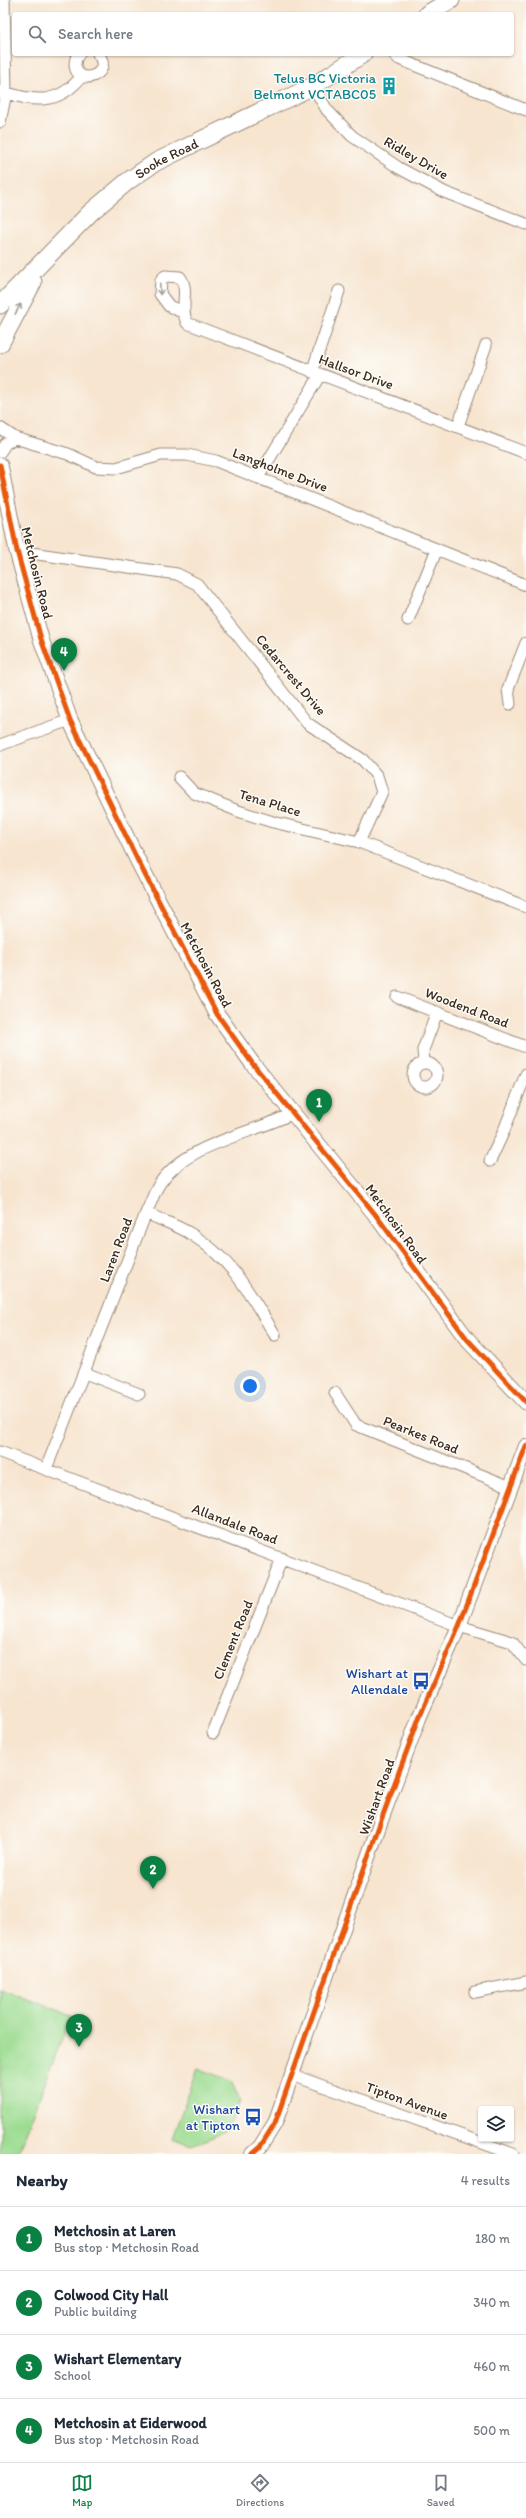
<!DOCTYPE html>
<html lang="en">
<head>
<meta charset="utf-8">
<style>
  body { margin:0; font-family:Itim,sans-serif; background:#f2f2f3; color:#1f2937 }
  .controls { position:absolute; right:12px; bottom:12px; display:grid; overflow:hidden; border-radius:4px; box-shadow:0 1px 3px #0004 }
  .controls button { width:36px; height:36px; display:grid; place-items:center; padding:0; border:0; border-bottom:1px solid #e0e1e3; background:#fff; color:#1f2937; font:20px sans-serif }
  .you { position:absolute; left:250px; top:1386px; width:14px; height:14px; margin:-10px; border:3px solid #fff; border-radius:50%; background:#1a73e8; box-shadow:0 0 0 6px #1a73e833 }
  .badge { display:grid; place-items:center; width:26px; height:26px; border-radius:50%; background:#0b8043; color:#fff; font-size:13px; font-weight:700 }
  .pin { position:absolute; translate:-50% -33px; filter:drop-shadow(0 1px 2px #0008) }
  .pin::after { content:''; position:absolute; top:21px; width:14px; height:12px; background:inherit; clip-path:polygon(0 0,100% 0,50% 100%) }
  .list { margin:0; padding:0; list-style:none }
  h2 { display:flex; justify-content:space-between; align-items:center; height:52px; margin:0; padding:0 16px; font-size:17px }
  h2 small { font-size:13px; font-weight:400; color:#747a83 }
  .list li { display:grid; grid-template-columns:26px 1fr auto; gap:12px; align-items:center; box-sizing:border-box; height:64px; padding:0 16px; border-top:1px solid #e0e1e3 }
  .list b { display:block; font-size:15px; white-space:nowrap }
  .list p { margin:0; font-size:13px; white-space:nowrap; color:#747a83 }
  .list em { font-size:13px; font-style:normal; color:#747a83 }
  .icon { flex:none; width:22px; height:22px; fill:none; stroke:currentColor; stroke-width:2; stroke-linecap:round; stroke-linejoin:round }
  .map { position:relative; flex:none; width:526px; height:2154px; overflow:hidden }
  .search { position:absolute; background:#fff; box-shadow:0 1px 3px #0004; left:12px; right:12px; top:12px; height:44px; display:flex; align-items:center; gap:10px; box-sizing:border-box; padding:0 14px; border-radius:4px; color:#747a83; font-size:15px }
  .sheet { height:308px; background:#fff }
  nav { display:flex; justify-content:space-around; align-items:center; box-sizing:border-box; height:56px; border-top:1px solid #e0e1e3; background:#fff; font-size:11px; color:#747a83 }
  nav a { display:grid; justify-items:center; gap:2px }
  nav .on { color:#0b8043 }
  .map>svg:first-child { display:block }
  .green { fill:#9cdc91; stroke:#6c8358 }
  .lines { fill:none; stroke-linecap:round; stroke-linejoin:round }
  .minor-casing { stroke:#987; stroke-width:13 }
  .tertiary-casing { stroke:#987; stroke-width:16 }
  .secondary-casing { stroke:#987; stroke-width:17 }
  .primary-casing { stroke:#987; stroke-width:19 }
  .minor { stroke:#fff; stroke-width:11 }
  .tertiary { stroke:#fff; stroke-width:14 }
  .secondary { stroke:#fff; stroke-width:15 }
  .primary { stroke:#fff; stroke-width:17 }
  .cycleway-casing { stroke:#fdfcf7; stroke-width:8 }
  .cycleway { stroke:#e8590c; stroke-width:5 }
  .oneway { stroke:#a79f9a }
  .labels { text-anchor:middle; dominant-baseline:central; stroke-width:3; stroke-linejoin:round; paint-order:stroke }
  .culture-label { font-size:14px; fill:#0d838f; stroke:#fdfcf7; text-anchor:end }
  .street-label { font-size:14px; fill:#3b2a1e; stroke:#fdfcf7 }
  .transit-label { font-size:14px; fill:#164399; stroke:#fdfcf7; text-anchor:end }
</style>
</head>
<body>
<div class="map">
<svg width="526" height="2154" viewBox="0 0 526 2154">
  <rect width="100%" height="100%" fill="#fdfcf7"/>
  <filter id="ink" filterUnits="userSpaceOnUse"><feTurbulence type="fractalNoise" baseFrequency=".025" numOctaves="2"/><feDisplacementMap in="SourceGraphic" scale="8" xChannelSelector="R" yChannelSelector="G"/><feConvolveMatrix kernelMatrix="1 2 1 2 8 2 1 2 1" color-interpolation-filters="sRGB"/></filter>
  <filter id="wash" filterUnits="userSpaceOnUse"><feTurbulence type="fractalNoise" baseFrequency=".012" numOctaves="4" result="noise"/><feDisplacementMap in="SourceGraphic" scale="16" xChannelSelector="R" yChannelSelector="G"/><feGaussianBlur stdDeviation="0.9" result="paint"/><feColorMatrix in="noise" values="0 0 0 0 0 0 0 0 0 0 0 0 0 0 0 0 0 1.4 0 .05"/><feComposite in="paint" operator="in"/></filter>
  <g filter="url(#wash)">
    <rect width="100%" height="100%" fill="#f7e5d0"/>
    <path class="green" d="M 0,1989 L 71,2015 L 18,2154 L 0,2154 Z
      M 198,2068 L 231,2081 L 240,2101 C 229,2134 223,2134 191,2145 L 172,2138 Z"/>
  </g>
  <g filter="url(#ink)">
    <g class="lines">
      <g class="minor-casing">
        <path id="minor" d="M 79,54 C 76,57 75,61 75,65 C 77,88 115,74 98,54
          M 394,54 L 399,59 L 526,110
          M 313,86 L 327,110 L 352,136 L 399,168 L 444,192 L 526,224
          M 1,91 C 33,102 58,106 82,76
          M 0,122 L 6,93 L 4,0
          M 182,312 L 169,306 L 160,294 L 161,280 L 165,276 L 180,277 C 190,291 179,306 187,323 L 526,453
          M 312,372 L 339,291
          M 458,426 L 486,345
          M 0,428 L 15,438 L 68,454 L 96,467 L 116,468 L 161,455 L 187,455 L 216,461 L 526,585
          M 0,452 L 6,443 L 15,438
          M 259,476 L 320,375
          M 17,551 L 177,574 L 197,584 L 307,723 L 363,760 L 377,776 L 382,792 L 359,842
          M 408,620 L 437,549
          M 510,704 L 508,689 L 526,643
          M 0,745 L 70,720
          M 179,777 L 194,793 L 238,811 L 273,822 L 359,842 L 526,907
          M 397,997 L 526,1047
          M 424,1062 L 423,1050 L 437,1012
          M413 1075a12 12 0 1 1 24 0a12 12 0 1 1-24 0Z
          M 490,1161 L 503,1133 L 526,1074
          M 146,1213 C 160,1220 177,1225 191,1234 C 233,1260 250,1294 275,1335
          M 85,1373 L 139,1394
          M 335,1393 L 356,1425 L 511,1487
          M 0,1452 L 459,1626 L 512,1642 L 526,1660
          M 46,1469 L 146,1213 C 151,1203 154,1192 160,1183 C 187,1143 253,1134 293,1113
          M 213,1733 L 282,1558
          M 475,1992 L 526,1982
          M 292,2075 L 513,2154"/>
      </g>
      <g class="tertiary-casing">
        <path id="tertiary" d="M 252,2154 L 260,2147 L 275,2123 L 380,1823 L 419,1718 L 459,1626 L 526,1446"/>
      </g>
      <g class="secondary-casing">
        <path id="secondary" d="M 0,465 L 17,551 L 41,639 L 70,720 L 138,861 L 217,1014 L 252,1063 L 375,1214 L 467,1339 L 526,1402"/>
      </g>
      <g class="primary-casing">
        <g id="primary">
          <path d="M 427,14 L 451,0"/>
          <path id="s1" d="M 0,305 L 91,212 L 128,181 L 156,162 L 313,86 L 363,54"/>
          <path d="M 0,344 L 33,282"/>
        </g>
      </g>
      <use href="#minor" class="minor"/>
      <use href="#tertiary" class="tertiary"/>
      <use href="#secondary" class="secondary"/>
      <use href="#primary" class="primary"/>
      <g class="cycleway-casing">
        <path id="cycleway" d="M 0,465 L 17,551 L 41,639 L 70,720 L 138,861 L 217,1014 L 252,1063 L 375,1214 L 467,1339 L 526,1402
          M 252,2154 L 260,2147 L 275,2123 L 380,1823 L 419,1718 L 459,1626 L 526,1446"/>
      </g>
      <use href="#cycleway" class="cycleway"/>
    </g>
    <defs><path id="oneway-shaft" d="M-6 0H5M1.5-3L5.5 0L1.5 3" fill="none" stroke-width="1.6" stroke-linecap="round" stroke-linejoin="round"/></defs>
    <g class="oneway">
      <use href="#oneway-shaft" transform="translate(160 289) rotate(88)"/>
      <use href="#oneway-shaft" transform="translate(18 309) rotate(-61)"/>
    </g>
  </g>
  <defs>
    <g id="building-bare" transform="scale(1.38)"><path d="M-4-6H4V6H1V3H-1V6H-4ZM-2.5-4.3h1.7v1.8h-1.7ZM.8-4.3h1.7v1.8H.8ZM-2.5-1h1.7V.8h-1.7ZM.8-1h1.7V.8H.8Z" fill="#0f9aa8" stroke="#fdfcf7" stroke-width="2.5" paint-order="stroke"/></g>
    <g id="bus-bare" transform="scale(1.38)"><path d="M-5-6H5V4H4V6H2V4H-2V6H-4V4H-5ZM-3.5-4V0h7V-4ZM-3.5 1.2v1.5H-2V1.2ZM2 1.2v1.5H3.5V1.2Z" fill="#1a4fb4" stroke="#fdfcf7" stroke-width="2.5" paint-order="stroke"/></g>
  </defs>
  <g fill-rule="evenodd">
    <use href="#building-bare" x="389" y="86"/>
    <use href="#bus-bare" x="421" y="1681"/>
    <use href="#bus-bare" x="253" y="2117"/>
  </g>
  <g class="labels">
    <g class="culture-label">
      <text x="376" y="78">Telus BC Victoria<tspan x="376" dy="16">Belmont VCTABC05</tspan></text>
    </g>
    <g class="street-label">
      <text transform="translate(416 158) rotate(30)">Ridley Drive</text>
      <text stroke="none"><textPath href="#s1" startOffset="223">Sooke Road</textPath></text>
      <text transform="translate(356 372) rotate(20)">Hallsor Drive</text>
      <text transform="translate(280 470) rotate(21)">Langholme Drive</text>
      <text transform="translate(37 573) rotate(76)">Metchosin Road</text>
      <text transform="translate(291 675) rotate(50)">Cedarcrest Drive</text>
      <text transform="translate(270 803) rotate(17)">Tena Place</text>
      <text transform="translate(206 965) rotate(62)">Metchosin Road</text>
      <text transform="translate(467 1008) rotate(21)">Woodend Road</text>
      <text transform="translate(396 1224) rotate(54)">Metchosin Road</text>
      <text transform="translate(116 1250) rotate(-69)">Laren Road</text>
      <text transform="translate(421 1435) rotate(22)">Pearkes Road</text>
      <text transform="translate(235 1524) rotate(21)">Allandale Road</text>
      <text transform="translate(233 1640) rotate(-68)">Clement Road</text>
      <text transform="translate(377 1797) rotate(-70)">Wishart Road</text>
      <text transform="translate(407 2101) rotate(20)">Tipton Avenue</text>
    </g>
    <g class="transit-label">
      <text x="408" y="1673">Wishart at<tspan x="408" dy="16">Allendale</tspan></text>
      <text x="240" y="2109">Wishart<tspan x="240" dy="16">at Tipton</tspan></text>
    </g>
  </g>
</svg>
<div class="controls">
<button><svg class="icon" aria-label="layers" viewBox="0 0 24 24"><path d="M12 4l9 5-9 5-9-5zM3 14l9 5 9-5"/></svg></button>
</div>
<div class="you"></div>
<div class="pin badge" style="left:319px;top:1122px">1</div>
<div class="pin badge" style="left:153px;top:1889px">2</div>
<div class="pin badge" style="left:79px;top:2047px">3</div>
<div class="pin badge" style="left:64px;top:671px">4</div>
<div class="search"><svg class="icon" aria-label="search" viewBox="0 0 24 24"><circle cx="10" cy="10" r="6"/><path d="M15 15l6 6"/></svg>Search here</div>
</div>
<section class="sheet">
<h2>Nearby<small>4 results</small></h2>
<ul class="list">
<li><span class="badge">1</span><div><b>Metchosin at Laren</b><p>Bus stop · Metchosin Road</p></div><em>180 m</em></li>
<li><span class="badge">2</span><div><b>Colwood City Hall</b><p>Public building</p></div><em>340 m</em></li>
<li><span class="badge">3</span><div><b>Wishart Elementary</b><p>School</p></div><em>460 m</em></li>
<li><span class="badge">4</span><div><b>Metchosin at Eiderwood</b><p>Bus stop · Metchosin Road</p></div><em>500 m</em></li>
</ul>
</section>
<nav>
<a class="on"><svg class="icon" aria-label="map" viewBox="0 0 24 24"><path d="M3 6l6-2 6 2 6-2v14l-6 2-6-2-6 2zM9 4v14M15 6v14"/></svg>Map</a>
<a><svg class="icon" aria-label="directions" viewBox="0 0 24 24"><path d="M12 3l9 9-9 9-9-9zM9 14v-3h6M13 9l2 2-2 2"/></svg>Directions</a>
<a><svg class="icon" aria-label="saved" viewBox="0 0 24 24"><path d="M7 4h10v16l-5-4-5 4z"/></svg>Saved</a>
</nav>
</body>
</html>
